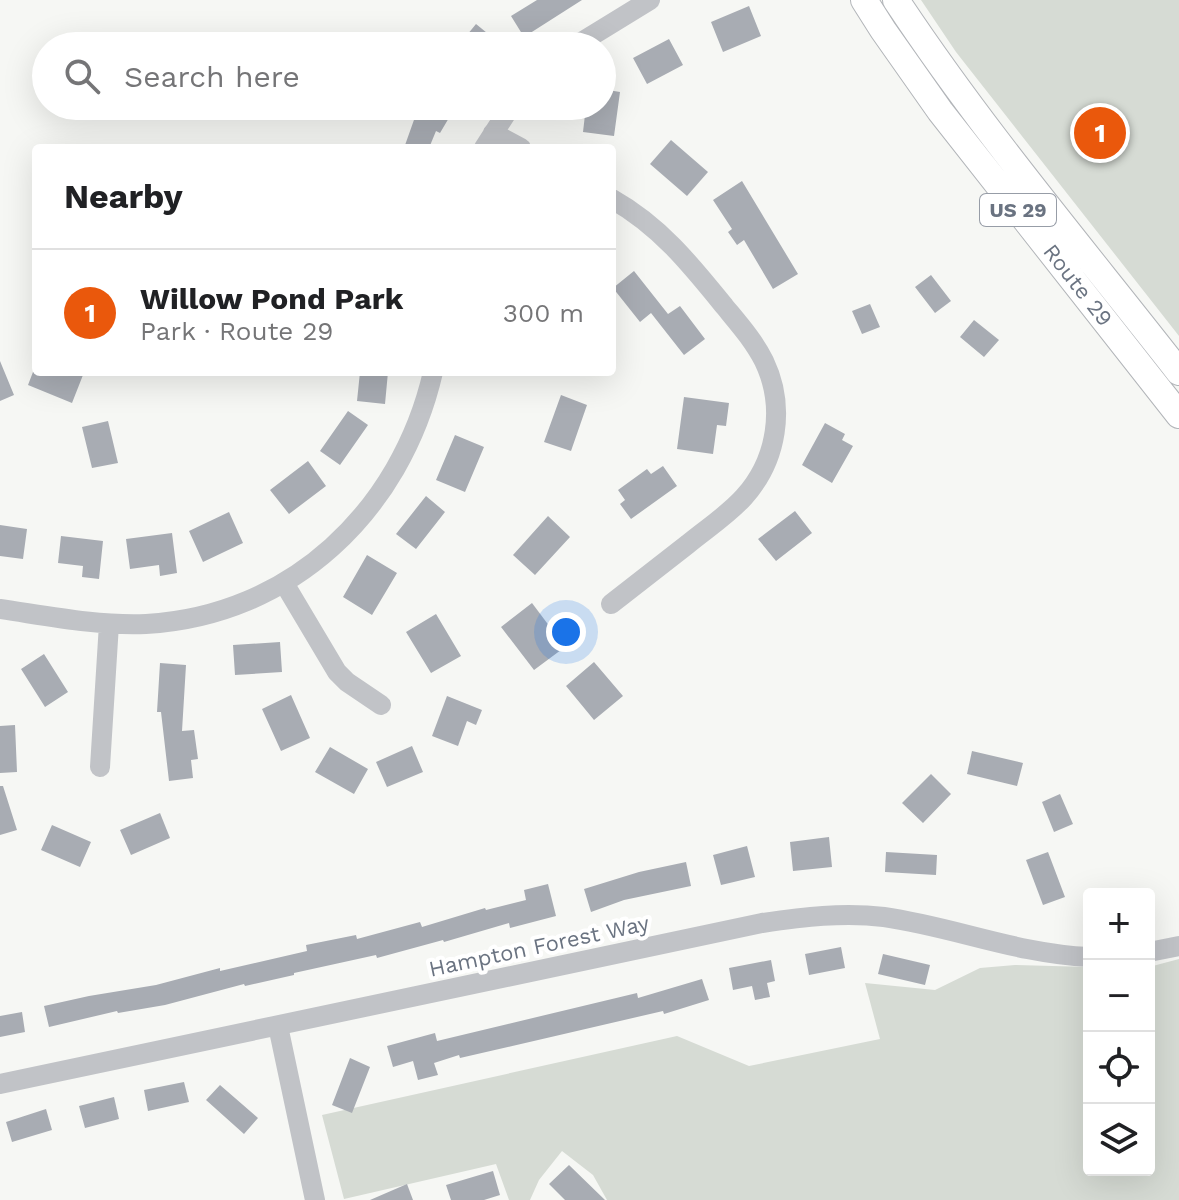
<!DOCTYPE html>
<html lang="en">
<head>
<meta charset="utf-8">
<style>
  body { margin:0; font-family:"Work Sans",sans-serif; background:#f2f2f2; color:#202124 }
  .controls { position:absolute; right:24px; bottom:24px; display:grid; overflow:hidden; border-radius:8px; box-shadow:0 8px 32px #0002 }
  .controls button { width:72px; height:72px; display:grid; place-items:center; padding:0; border:0; border-bottom:2px solid #e0e0e0; background:#fff; color:#202124; font:40px sans-serif }
  .you { position:absolute; left:566px; top:632px; width:28px; height:28px; margin:-20px; border:6px solid #fff; border-radius:50%; background:#1a73e8; box-shadow:0 0 0 12px #1a73e833 }
  .badge { display:grid; place-items:center; width:52px; height:52px; border-radius:50%; background:#ea580c; color:#fff; font-size:26px; font-weight:700 }
  .pin { position:absolute; translate:-50% -50%; border:4px solid #fff; box-shadow:0 2px 8px #0006 }
  .list { margin:0; padding:0; list-style:none }
  h2 { display:flex; justify-content:space-between; align-items:center; height:104px; margin:0; padding:0 32px; font-size:34px }
  h2 small { font-size:26px; font-weight:400; color:#757577 }
  .list li { display:grid; grid-template-columns:52px 1fr auto; gap:24px; align-items:center; box-sizing:border-box; height:128px; padding:0 32px; border-top:2px solid #e0e0e0 }
  .list b { display:block; font-size:30px; white-space:nowrap }
  .list p { margin:0; font-size:26px; white-space:nowrap; color:#757577 }
  .list em { font-size:26px; font-style:normal; color:#757577 }
  .icon { flex:none; width:44px; height:44px; fill:none; stroke:currentColor; stroke-width:2; stroke-linecap:round; stroke-linejoin:round }
  .map { position:relative; flex:none; width:1179px; height:1200px; overflow:hidden }
  .search { position:absolute; background:#fff; box-shadow:0 8px 32px #0002; left:32px; top:32px; width:584px; height:88px; display:flex; align-items:center; gap:20px; box-sizing:border-box; padding:0 28px; border-radius:44px; color:#757577; font-size:30px }
  .panel { position:absolute; background:#fff; box-shadow:0 8px 32px #0002; left:32px; top:144px; width:584px; height:232px; border-radius:8px }
  .map>svg:first-child { display:block }
  .green { fill:#d6dbd4 }
  .building { fill:#a8acb3 }
  .lines { fill:none; stroke-linecap:round; stroke-linejoin:round }
  .major-casing { stroke:#b2b5b9; stroke-width:28 }
  .minor { stroke:#c1c3c7; stroke-width:20 }
  .major { stroke:#fff; stroke-width:26 }
  .labels { text-anchor:middle; dominant-baseline:central; stroke-width:8; stroke-linejoin:round; paint-order:stroke }
  .shield { fill:#fff; stroke:#979da7; stroke-width:2 }
  .shield-label { font-size:20px; font-weight:bold; fill:#6a7381 }
  .street-label { font-size:22px; fill:#6a7381; stroke:#fff }
</style>
</head>
<body>
<div class="map">
<svg width="1179" height="1200" viewBox="0 0 1179 1200">
  <rect width="100%" height="100%" fill="#f6f7f4"/>
  <path class="green" d="M 921,0 L 1179,0 L 1179,336 L 956,52 Z
    M 1179,959 L 1179,1200 L 607,1200 L 593,1175 L 562,1151 L 539,1180 L 530,1200 L 509,1200 L 496,1164 L 344,1199 L 322,1115 L 677,1036 L 749,1066 L 880,1039 L 865,983 L 935,990 L 980,968 L 1015,965 L 1089,967 L 1089,1170 L 1149,1170 L 1149,967 Z"/>
  <path class="building" d="M 537,0 L 582,0 L 524,37 L 511,16 Z
    M 749,6 L 761,36 L 723,52 L 711,22 Z
    M 476,24 L 503,46 L 458,46 Z
    M 669,39 L 683,65 L 647,84 L 633,58 Z
    M 602,89 L 620,92 L 614,136 L 583,132 L 586,106 L 602,106 Z
    M 422,106 L 456,106 L 440,133 L 436,131 L 429,148 L 404,148 L 415,117 Z
    M 671,140 L 708,172 L 687,196 L 650,164 Z
    M 742,181 L 798,274 L 773,289 L 744,240 L 737,245 L 728,232 L 732,229 L 713,200 Z
    M 634,271 L 668,314 L 680,306 L 705,339 L 684,355 L 651,313 L 640,322 L 613,288 Z
    M 931,275 L 951,301 L 935,313 L 915,287 Z
    M 870,304 L 880,327 L 862,334 L 852,311 Z
    M 974,320 L 999,340 L 984,357 L 960,337 Z
    M 0,361 L 14,395 L 0,401 Z
    M 33,372 L 76,372 L 83,375 L 72,403 L 28,385 Z
    M 360,372 L 388,372 L 385,404 L 357,401 Z
    M 561,395 L 587,405 L 571,451 L 544,442 Z
    M 684,397 L 729,403 L 726,426 L 717,425 L 713,454 L 677,449 Z
    M 348,411 L 368,425 L 340,465 L 320,451 Z
    M 108,421 L 118,463 L 92,468 L 82,427 Z
    M 825,423 L 845,434 L 842,440 L 853,446 L 832,483 L 802,465 Z
    M 455,435 L 484,447 L 465,492 L 436,480 Z
    M 308,461 L 326,486 L 289,514 L 270,490 Z
    M 663,466 L 677,486 L 631,519 L 620,504 L 625,500 L 618,490 L 647,469 L 651,474 Z
    M 426,496 L 445,512 L 416,549 L 396,534 Z
    M 795,511 L 812,533 L 776,561 L 758,539 Z
    M 229,512 L 243,543 L 203,562 L 189,531 Z
    M 548,516 L 570,537 L 535,575 L 513,555 Z
    M 0,525 L 27,529 L 23,559 L 0,556 Z
    M 172,533 L 177,573 L 160,576 L 159,565 L 130,569 L 126,539 Z
    M 61,536 L 103,541 L 99,579 L 82,577 L 83,566 L 58,563 Z
    M 367,555 L 397,573 L 372,615 L 343,597 Z
    M 532,603 L 565,647 L 534,670 L 501,627 Z
    M 436,614 L 461,656 L 431,673 L 406,632 Z
    M 280,642 L 282,672 L 235,675 L 233,645 Z
    M 44,654 L 68,692 L 45,707 L 21,669 Z
    M 594,662 L 623,696 L 594,720 L 566,686 Z
    M 160,663 L 186,665 L 182,731 L 194,730 L 198,759 L 191,760 L 193,778 L 169,781 L 161,712 L 157,712 Z
    M 291,695 L 310,738 L 281,751 L 262,709 Z
    M 447,696 L 482,710 L 476,725 L 467,721 L 458,746 L 432,736 Z
    M 15,725 L 17,772 L 0,773 L 0,726 Z
    M 412,746 L 423,772 L 387,787 L 376,762 Z
    M 330,747 L 368,769 L 354,794 L 315,772 Z
    M 972,751 L 1023,763 L 1017,786 L 967,774 Z
    M 931,774 L 951,794 L 923,823 L 902,803 Z
    M 0,786 L 3,786 L 17,830 L 0,835 Z
    M 1060,794 L 1073,824 L 1054,832 L 1042,802 Z
    M 160,813 L 170,838 L 131,855 L 120,830 Z
    M 52,825 L 91,842 L 80,867 L 41,850 Z
    M 829,837 L 832,867 L 793,871 L 790,842 Z
    M 747,846 L 755,877 L 721,885 L 713,855 Z
    M 886,852 L 937,855 L 936,875 L 885,872 Z
    M 1048,852 L 1065,897 L 1043,905 L 1026,860 Z
    M 686,862 L 691,886 L 624,900 L 591,912 L 584,889 L 639,872 Z
    M 548,884 L 556,916 L 510,928 L 509,923 L 444,942 L 443,940 L 377,958 L 376,955 L 294,973 L 294,975 L 245,986 L 244,984 L 165,1005 L 118,1013 L 117,1011 L 49,1027 L 44,1006 L 89,996 L 156,985 L 220,968 L 220,971 L 307,951 L 306,945 L 356,935 L 357,939 L 420,922 L 422,927 L 485,908 L 486,910 L 526,900 L 524,890 Z
    M 841,947 L 845,968 L 809,975 L 805,954 Z
    M 883,954 L 930,965 L 925,985 L 878,974 Z
    M 771,960 L 775,981 L 767,983 L 770,997 L 755,1000 L 752,986 L 733,990 L 729,968 Z
    M 702,979 L 709,1000 L 664,1014 L 663,1011 L 460,1058 L 459,1055 L 434,1063 L 438,1075 L 418,1080 L 413,1061 L 393,1067 L 387,1046 L 435,1033 L 437,1041 L 637,993 L 638,998 Z
    M 22,1012 L 25,1032 L 0,1037 L 0,1016 Z
    M 350,1058 L 370,1067 L 352,1113 L 332,1105 Z
    M 184,1082 L 189,1102 L 148,1111 L 144,1090 Z
    M 220,1085 L 258,1118 L 244,1134 L 206,1100 Z
    M 114,1097 L 119,1119 L 85,1128 L 79,1106 Z
    M 46,1109 L 52,1130 L 12,1142 L 6,1122 Z
    M 569,1165 L 605,1200 L 565,1200 L 549,1184 Z
    M 493,1171 L 500,1195 L 484,1200 L 451,1200 L 446,1185 Z
    M 407,1184 L 413,1200 L 370,1200 Z"/>
  <g class="lines">
    <g class="major-casing">
      <path id="major" d="M 864,0 L 883,30 L 940,111 L 1179,415
        M 896,0 C 982,130 1083,249 1179,372"/>
    </g>
    <path class="minor" d="M 575,46 L 650,0
      M 493,133 L 521,148
      M 484,148 L 511,106
      M 284,583 L 337,672 L 347,682 L 381,705
      M 611,604 C 637,584 662,564 688,544 C 706,529 728,515 744,497 C 777,460 786,407 764,361 C 754,341 739,324 725,307 C 691,265 660,226 612,199
      M 0,609 C 48,616 97,626 146,624 C 291,616 401,511 433,372
      M 100,767 L 109,624
      M 1149,952 L 1179,946
      M 278,1026 L 315,1200
      M 0,1084 L 762,923 C 803,917 843,912 884,917 C 954,927 1018,954 1089,957"/>
    <use href="#major" class="major"/>
  </g>
  <g class="labels">
    <rect class="shield" x="980" y="194" width="76" height="32" rx="6"/>
    <g class="shield-label">
      <text x="1018" y="210">US 29</text>
    </g>
    <g class="street-label">
      <text transform="translate(1078 285) rotate(52)">Route 29</text>
      <text transform="translate(539 946) rotate(-12)">Hampton Forest Way</text>
    </g>
  </g>
</svg>
<div class="controls">
<button>+</button>
<button>−</button>
<button><svg class="icon" aria-label="locate" viewBox="0 0 24 24"><circle cx="12" cy="12" r="6"/><path d="M12 2v4M12 18v4M2 12h4M18 12h4"/></svg></button>
<button><svg class="icon" aria-label="layers" viewBox="0 0 24 24"><path d="M12 4l9 5-9 5-9-5zM3 14l9 5 9-5"/></svg></button>
</div>
<div class="you"></div>
<div class="pin badge" style="left:1100px;top:133px">1</div>
<div class="search"><svg class="icon" aria-label="search" viewBox="0 0 24 24"><circle cx="10" cy="10" r="6"/><path d="M15 15l6 6"/></svg>Search here</div>
<section class="panel">
<h2>Nearby<small></small></h2>
<ul class="list">
<li><span class="badge">1</span><div><b>Willow Pond Park</b><p>Park · Route 29</p></div><em>300 m</em></li>
</ul>
</section>
</div>
</body>
</html>
